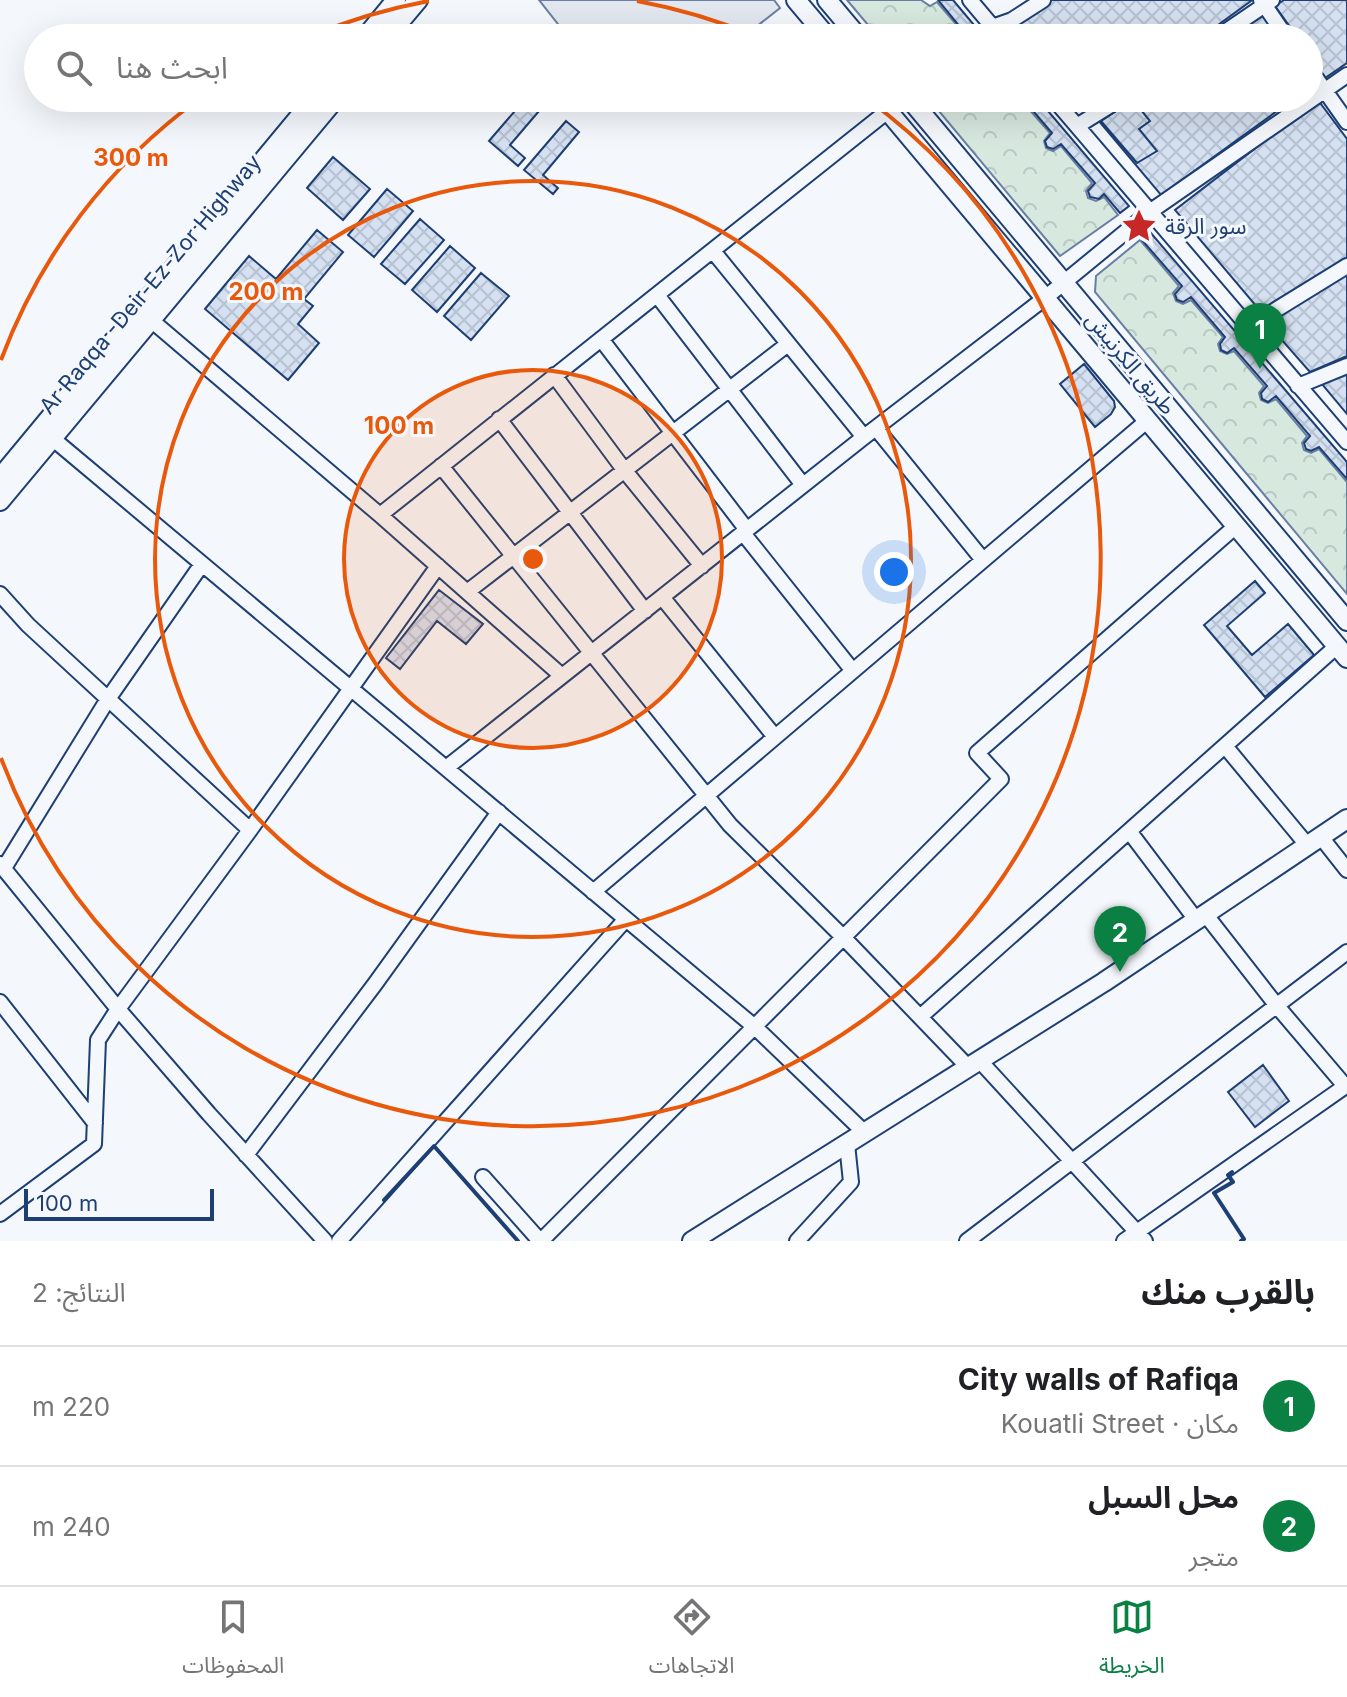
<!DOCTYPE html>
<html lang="ar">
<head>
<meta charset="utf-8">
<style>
  body { margin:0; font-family:Inter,"Noto Sans Arabic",sans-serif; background:#f6f6f6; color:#202124; direction:rtl }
  .scale { position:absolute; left:24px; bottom:20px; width:190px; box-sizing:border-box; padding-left:8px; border:4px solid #1d3f73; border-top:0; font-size:22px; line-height:28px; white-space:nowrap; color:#1d3f73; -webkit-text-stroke:6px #f4f7fb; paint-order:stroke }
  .you { position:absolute; left:894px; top:572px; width:28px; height:28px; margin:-20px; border:6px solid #fff; border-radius:50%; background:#1a73e8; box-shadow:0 0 0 12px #1a73e833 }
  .badge { display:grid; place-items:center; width:52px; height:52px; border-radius:50%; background:#0b8043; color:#fff; font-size:26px; font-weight:700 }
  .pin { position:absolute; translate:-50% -66px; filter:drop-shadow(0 2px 4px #0008) }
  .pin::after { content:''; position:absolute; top:42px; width:28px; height:24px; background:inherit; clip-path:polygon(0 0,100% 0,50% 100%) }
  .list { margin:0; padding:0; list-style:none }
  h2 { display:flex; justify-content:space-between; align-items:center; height:104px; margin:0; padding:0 32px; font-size:34px }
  h2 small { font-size:26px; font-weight:400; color:#757577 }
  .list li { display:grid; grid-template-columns:52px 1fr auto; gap:24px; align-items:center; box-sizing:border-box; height:120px; padding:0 32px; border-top:2px solid #e0e0e0 }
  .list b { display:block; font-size:30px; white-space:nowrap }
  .list p { margin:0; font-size:26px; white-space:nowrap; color:#757577 }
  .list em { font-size:26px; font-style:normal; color:#757577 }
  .icon { flex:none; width:44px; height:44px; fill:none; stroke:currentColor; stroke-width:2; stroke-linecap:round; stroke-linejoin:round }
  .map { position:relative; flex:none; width:1347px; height:1241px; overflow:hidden; direction:ltr }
  .search { position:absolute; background:#fff; box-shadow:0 8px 32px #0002; left:24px; right:24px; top:24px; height:88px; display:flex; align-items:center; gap:20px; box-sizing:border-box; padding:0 28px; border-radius:44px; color:#757577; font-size:30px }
  .sheet { height:344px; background:#fff }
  nav { display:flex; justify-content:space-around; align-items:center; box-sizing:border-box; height:112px; border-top:2px solid #e0e0e0; background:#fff; font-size:22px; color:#757577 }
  nav a { display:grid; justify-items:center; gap:4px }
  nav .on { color:#0b8043 }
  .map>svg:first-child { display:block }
  .park { fill:url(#park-crowns); stroke:#687fa3; stroke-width:2 }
  .parking { fill:#e3e8f0; stroke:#687fa3; stroke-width:2 }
  .building { fill:url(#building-cross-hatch); stroke:#1d3f73; stroke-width:2 }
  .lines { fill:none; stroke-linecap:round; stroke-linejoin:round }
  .minor-casing { stroke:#1d3f73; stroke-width:18 }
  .major-casing { stroke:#1d3f73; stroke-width:22 }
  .minor { stroke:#f4f7fb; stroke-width:14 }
  .major { stroke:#f4f7fb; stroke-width:18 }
  .wall { stroke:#1d3f73; stroke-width:4 }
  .ring { fill:none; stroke:#e8590c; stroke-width:4 }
  .labels { text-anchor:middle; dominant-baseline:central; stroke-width:6; stroke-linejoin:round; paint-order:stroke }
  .poi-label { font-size:22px; fill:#1d3f73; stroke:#f4f7fb; text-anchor:start }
  .street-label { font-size:22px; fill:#1d3f73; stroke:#f4f7fb }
  .centre { fill:#e8590c; stroke:#f4f7fb; stroke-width:4 }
  .ring-label { font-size:24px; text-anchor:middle; font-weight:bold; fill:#e8590c; stroke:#f4f7fb; stroke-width:6; stroke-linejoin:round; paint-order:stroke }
</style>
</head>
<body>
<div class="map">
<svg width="1347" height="1241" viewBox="0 0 1347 1241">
  <defs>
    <pattern id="park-crowns" width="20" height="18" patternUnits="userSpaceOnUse" patternTransform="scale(2)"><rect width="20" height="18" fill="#d7e8df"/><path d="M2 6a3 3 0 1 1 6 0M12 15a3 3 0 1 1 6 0" fill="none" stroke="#b8c8c3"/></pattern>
    <pattern id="building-cross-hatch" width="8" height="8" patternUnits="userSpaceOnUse" patternTransform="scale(2)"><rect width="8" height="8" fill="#d5e0f0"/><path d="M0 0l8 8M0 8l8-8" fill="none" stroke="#b6c1d1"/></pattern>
  </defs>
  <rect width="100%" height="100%" fill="#f4f7fb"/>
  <path class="park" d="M 847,0 L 921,0 L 930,6 L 937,2 L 967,37 L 879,38 Z
    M 928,98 L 1005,98 L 1013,103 L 1020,99 L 1050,133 L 1044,141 L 1046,148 L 1053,151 L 1061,146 L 1092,183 L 1086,191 L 1088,198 L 1096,201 L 1104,197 L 1118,215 L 1060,256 Z
    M 1140,240 L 1179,286 L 1173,293 L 1176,301 L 1183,304 L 1191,300 L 1223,337 L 1218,344 L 1220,351 L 1227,354 L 1234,351 L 1264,386 L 1259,393 L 1261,400 L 1268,403 L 1276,399 L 1307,436 L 1302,443 L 1304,450 L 1311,453 L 1319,449 L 1347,482 L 1347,594 L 1095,292 L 1096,276 Z"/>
  <path class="parking" d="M 539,0 L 774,0 L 780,8 L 742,38 L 569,38 Z"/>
  <path class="building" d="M 938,0 L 953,0 L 985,38 L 969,38 Z
    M 1046,0 L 1251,0 L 1251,1 L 1200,38 L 1027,38 L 1012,20 Z
    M 1284,0 L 1347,0 L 1347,63 L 1325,78 L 1309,54 L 1309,38 L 1298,38 L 1275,6 Z
    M 1262,13 L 1277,38 L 1224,38 Z
    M 526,98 L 538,98 L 545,104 L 510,145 L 525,158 L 518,166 L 489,141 Z
    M 1022,98 L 1037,98 L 1129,206 L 1120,213 L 1104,194 L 1099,199 L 1090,197 L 1088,191 L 1095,183 L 1061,144 L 1053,149 L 1047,147 L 1045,141 L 1052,133 Z
    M 1077,98 L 1109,98 L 1088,112 Z
    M 1132,98 L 1295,98 L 1161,195 L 1098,120 Z
    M 1133,100 L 1150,121 L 1139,129 L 1157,151 L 1137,163 L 1101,121 Z
    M 1318,100 L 1347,139 L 1347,259 L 1262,313 L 1175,210 Z
    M 566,121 L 579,132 L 543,175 L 558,188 L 553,194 L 524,170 Z
    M 333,157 L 370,189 L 343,220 L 307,188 Z
    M 387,189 L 413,211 L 374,257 L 348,235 Z
    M 420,219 L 444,240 L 405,284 L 381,264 Z
    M 317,230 L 343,252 L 304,299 L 313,306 L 298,324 L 319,343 L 288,380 L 205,309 L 249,256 L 276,279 Z
    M 1150,232 L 1347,462 L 1347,479 L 1319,447 L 1311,451 L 1306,449 L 1304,443 L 1310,436 L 1276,396 L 1268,402 L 1262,399 L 1261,393 L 1267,386 L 1234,348 L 1227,353 L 1221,350 L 1220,344 L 1225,337 L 1191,297 L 1183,302 L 1177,300 L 1175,294 L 1182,286 L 1141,239 Z
    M 450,246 L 475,268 L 437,312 L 412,290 Z
    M 1347,271 L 1347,356 L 1310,372 L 1267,323 Z
    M 481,273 L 509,296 L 471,340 L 444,316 Z
    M 1084,364 L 1114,401 L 1115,407 L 1111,414 L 1095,427 L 1060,384 Z
    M 1347,372 L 1347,414 L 1321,383 Z
    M 1255,581 L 1265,593 L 1227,626 L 1252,655 L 1288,624 L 1314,655 L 1265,697 L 1204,625 Z
    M 439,590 L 483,624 L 466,644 L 437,621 L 400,669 L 386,658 Z
    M 1263,1065 L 1289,1101 L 1255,1127 L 1228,1092 Z"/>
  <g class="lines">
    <g class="minor-casing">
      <path id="minor" d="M 970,0 L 1002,38
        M 1261,0 L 1287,38
        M 992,27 L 1012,20 L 1043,0
        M 1216,38 L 1272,0
        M 1309,68 L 1347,122
        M 1053,98 L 1347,442
        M 1077,126 L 1122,98
        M 713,251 L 864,437
        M 657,295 L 803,485
        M 151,320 L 380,515 L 562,676
        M 1248,327 L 1347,266
        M 601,339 L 747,530
        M 554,375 L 625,471 L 702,566
        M 1298,386 L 1347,366
        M 499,419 L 645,611
        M 876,428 L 983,560
        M 52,438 L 756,1028 L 865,1133
        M 441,466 L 730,825 L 844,938 L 969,1068
        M 380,515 L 904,98
        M 743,533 L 853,671
        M 467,592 L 788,344
        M 0,594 L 28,625 L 250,830
        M 662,597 L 775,737
        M 1225,746 L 1308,846
        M 446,768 L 864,437 L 1045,298 L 1151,211 L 1347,75
        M 1129,831 L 1197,921
        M 1321,837 L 1347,870
        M 0,864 L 118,1009 L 209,1114 L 325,1241
        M 4,868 L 108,699 L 202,564
        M 593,892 L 1148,420
        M 1206,915 L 1277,1006 L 1345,1086
        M 0,1002 L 95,1123
        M 920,1017 L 1337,646
        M 980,1061 L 1145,1241
        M 246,1155 L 375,984 L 499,812
        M 483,1177 L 540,1241
        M 0,1214 L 94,1144 L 98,1040 L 118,1009 L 250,830 L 438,566
        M 339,1241 L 626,919
        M 541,1241 L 1001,779 L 977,753 L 1236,526
        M 797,1241 L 851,1182 L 847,1144
        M 967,1241 L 1347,952
        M 1124,1241 L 1347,1085"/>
    </g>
    <g class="major-casing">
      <path id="major" d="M 796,0 L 828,38
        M 827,0 L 859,38
        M 365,38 L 396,0
        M 386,38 L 418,0
        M 877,98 L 1347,658
        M 909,98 L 1347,621
        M 0,478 L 315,98
        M 0,501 L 336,98
        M 692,1241 L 1104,982 L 1347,819"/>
    </g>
    <use href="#minor" class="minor"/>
    <use href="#major" class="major"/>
    <path class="wall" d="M 1232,1172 L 1228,1175 L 1233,1182 L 1214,1193 L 1244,1239 L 1241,1241
      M 384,1200 L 434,1146 L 518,1241"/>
  </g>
  <circle cx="533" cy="559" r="189" fill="#e8590c" fill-opacity=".12"/>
  <g class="ring">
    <circle cx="533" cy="559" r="189"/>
    <circle cx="533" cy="559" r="378"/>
    <path d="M1 360A568 568 0 0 1 199 99M311 36A568 568 0 0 1 429 1M637 1A568 568 0 0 1 755 36M867 99A568 568 0 1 1 1 758"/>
  </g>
  <defs>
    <g id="sight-bare" transform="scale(2.76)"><path d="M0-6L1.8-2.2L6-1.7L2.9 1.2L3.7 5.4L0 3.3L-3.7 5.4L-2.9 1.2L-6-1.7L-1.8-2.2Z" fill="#c62828" stroke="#f4f7fb" stroke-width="2.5" paint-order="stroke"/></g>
  </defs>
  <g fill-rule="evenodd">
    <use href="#sight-bare" x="1139" y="226"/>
  </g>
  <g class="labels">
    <g class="poi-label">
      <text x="1165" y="226">سور الرقة</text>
    </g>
    <g class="street-label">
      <text transform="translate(150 284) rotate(-50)">Ar Raqqa -Deir-Ez-Zor Highway</text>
      <text transform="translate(1131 363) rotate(50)">طريق الكرنيش</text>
    </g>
  </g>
  <circle cx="533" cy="559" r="12" class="centre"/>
  <g class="ring-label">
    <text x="131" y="166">300 m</text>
    <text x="266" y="300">200 m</text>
    <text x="399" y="434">100 m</text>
  </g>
</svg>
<div class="scale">100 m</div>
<div class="you"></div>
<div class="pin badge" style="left:1260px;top:369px">1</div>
<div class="pin badge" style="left:1120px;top:972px">2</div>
<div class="search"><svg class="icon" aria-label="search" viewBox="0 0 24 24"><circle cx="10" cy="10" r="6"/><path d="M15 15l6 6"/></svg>ابحث هنا</div>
</div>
<section class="sheet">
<h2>بالقرب منك<small>النتائج: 2</small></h2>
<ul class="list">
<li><span class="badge">1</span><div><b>City walls of Rafiqa</b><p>مكان · Kouatli Street</p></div><em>220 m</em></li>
<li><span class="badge">2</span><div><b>محل السبل</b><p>متجر</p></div><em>240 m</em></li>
</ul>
</section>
<nav>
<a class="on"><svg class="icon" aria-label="map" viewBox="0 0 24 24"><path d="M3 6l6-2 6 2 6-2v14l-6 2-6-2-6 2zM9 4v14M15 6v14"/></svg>الخريطة</a>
<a><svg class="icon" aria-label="directions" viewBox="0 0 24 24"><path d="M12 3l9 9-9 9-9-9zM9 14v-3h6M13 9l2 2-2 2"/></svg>الاتجاهات</a>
<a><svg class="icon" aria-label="saved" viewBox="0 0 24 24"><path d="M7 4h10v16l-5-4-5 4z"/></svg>المحفوظات</a>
</nav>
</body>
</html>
